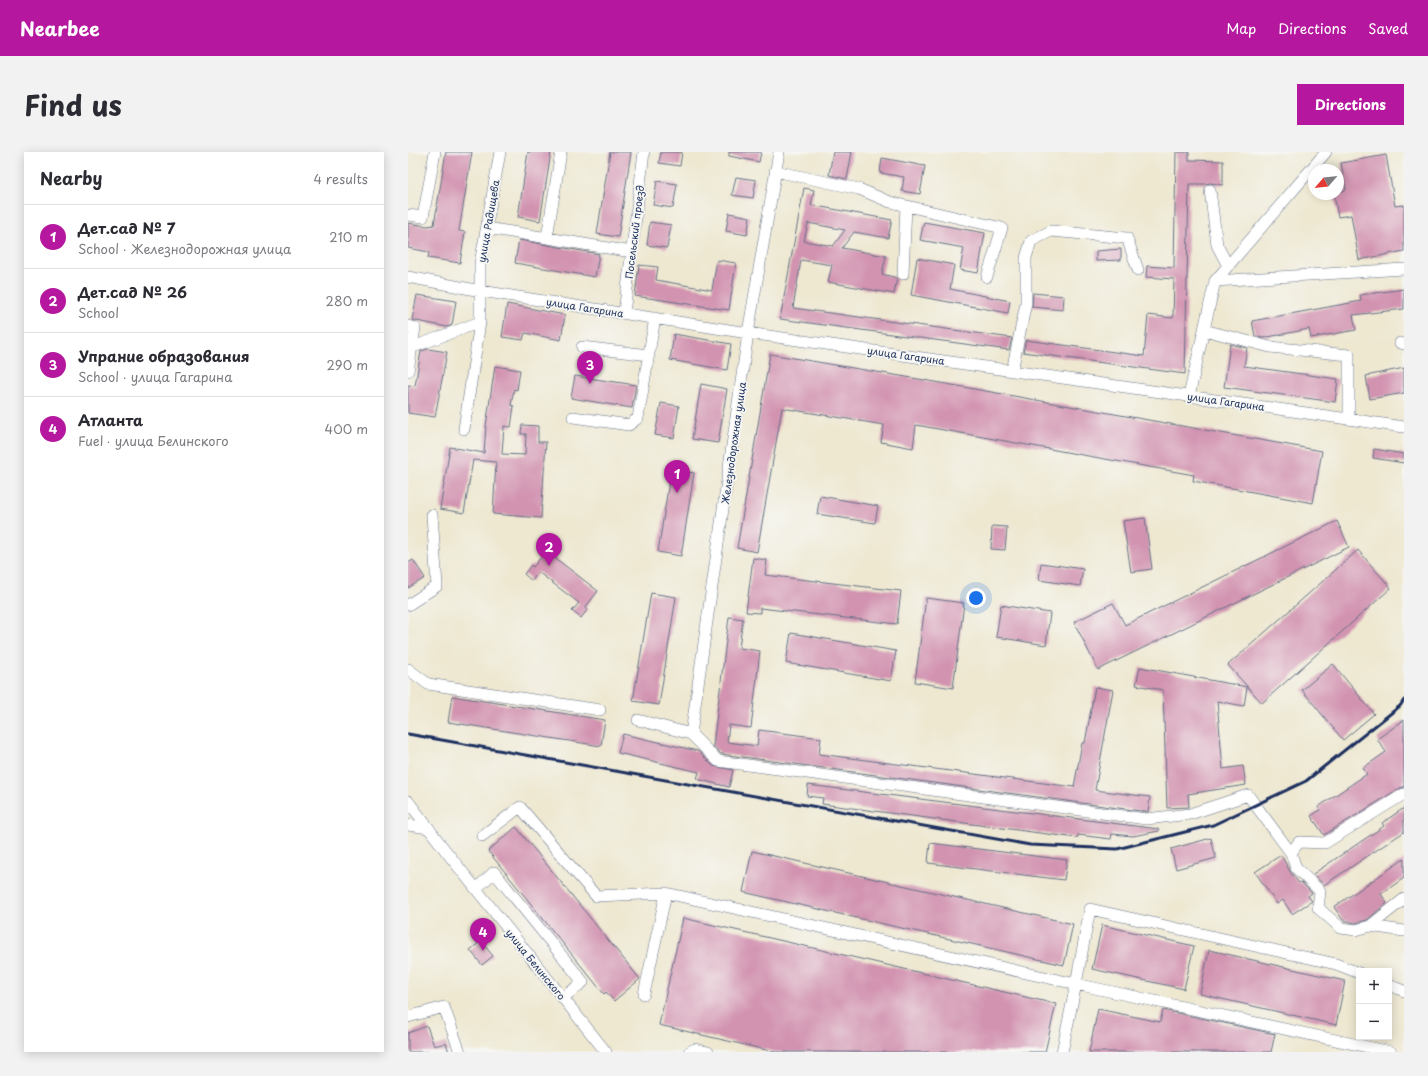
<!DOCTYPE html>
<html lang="en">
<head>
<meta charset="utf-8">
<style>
  body { margin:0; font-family:"Playpen Sans",sans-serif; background:#f2f2f3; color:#2b2b33 }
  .controls { position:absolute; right:12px; bottom:12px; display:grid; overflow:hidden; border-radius:0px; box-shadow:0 2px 10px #0003 }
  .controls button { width:36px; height:36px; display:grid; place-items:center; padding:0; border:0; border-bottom:1px solid #e1e1e2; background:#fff; color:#2b2b33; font:20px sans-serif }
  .compass { position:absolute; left:900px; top:12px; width:36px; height:36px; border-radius:50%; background:#fff; box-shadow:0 2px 10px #0003; rotate:242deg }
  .you { position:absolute; left:568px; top:446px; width:14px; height:14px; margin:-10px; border:3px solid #fff; border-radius:50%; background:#1a73e8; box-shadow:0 0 0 6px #1a73e833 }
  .badge { display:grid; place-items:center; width:26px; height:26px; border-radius:50%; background:#b5179e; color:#fff; font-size:13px; font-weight:700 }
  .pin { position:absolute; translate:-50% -33px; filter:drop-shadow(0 1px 2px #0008) }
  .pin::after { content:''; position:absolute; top:21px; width:14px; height:12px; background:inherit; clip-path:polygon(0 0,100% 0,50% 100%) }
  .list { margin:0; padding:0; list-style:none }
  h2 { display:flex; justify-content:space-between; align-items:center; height:52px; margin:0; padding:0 16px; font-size:17px }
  h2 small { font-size:13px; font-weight:400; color:#7c7c81 }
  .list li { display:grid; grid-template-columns:26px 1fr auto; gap:12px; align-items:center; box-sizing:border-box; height:64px; padding:0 16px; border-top:1px solid #e1e1e2 }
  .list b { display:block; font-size:15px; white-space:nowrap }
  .list p { margin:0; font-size:13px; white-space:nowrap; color:#7c7c81 }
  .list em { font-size:13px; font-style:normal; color:#7c7c81 }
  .map { position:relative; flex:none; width:996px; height:900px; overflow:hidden; border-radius:0px }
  header { display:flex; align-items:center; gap:24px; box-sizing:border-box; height:56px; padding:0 20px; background:#b5179e; color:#fff }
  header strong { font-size:19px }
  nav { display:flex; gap:22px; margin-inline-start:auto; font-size:14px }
  .intro { display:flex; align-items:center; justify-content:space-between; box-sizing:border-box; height:96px; padding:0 24px }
  h1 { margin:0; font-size:28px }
  .button { padding:10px 18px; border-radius:0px; background:#b5179e; color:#fff; font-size:14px; font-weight:700 }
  main { display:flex; gap:24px; padding:0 24px }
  aside { flex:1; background:#fff; border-radius:0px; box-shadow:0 2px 10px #0003 }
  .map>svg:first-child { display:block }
  .building { fill:#d293b0; fill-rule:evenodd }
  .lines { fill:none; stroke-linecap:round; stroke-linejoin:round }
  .minor-casing { stroke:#657086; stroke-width:12 }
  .minor { stroke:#fff; stroke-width:11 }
  .rail { stroke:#1b2f5e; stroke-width:3 }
  .labels { text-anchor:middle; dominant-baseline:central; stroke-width:3.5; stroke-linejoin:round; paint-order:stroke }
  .street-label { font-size:10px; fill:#1b2f5e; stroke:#f6f6f2 }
</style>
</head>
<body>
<header>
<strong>Nearbee</strong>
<nav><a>Map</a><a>Directions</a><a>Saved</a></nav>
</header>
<div class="intro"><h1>Find us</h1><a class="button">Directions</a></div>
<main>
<aside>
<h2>Nearby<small>4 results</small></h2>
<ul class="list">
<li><span class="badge">1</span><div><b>Дет.сад № 7</b><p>School · Железнодорожная улица</p></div><em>210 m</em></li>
<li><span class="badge">2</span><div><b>Дет.сад № 26</b><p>School</p></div><em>280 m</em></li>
<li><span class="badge">3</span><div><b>Упрание образования</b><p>School · улица Гагарина</p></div><em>290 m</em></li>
<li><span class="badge">4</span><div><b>Атланта</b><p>Fuel · улица Белинского</p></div><em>400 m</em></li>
</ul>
</aside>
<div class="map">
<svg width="996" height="900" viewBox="0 0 996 900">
  <rect width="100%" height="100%" fill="#f6f6f2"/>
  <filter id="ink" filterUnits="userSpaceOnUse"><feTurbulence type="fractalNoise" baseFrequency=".025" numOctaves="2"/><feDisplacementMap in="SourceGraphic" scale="8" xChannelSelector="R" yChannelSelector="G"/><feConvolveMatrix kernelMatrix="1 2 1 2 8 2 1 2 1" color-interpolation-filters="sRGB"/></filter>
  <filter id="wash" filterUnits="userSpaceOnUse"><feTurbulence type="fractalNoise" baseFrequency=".012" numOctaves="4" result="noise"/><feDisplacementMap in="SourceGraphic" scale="16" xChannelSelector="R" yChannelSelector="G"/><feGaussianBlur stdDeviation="0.9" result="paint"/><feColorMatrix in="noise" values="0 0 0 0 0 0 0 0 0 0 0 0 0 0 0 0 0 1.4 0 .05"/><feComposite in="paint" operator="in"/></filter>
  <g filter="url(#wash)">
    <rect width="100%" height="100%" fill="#eee8d1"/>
    <g id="blocks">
      <path class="building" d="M 38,0 L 64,0 L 51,79 L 57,80 L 52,111 L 20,106 L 21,100 L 0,96 L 0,71 L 19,74 L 26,73 Z
        M 120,0 L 143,0 L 132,69 L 110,65 Z
        M 202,0 L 223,0 L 210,85 L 189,82 Z
        M 253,0 L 274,0 L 272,14 L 251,11 Z
        M 321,0 L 353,0 L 351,10 L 321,4 Z
        M 425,0 L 444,0 L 439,27 L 421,23 Z
        M 768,0 L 781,0 L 781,8 L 815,9 L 815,33 L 802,31 L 798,32 L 781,32 L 777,222 L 615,200 L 618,188 L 736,204 L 740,163 L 765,166 L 766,127 L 738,125 L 739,114 L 766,116 Z
        M 978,3 L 987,54 L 996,53 L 996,99 L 951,108 L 943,63 L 930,65 L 926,42 L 930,42 L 930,40 L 938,38 L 933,11 Z
        M 474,6 L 517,14 L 512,42 L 494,39 L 496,25 L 472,21 Z
        M 328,25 L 348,28 L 345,46 L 324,43 Z
        M 249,29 L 269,32 L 265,56 L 245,53 Z
        M 396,36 L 406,38 L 403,53 L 484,68 L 480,86 L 446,80 L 434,96 L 478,104 L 474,122 L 489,126 L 486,142 L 420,130 L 424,113 L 393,108 L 385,156 L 604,186 L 601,198 L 372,167 ZM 400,71 L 437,78 L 425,94 L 396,89 Z
        M 321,61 L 342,65 L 339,83 L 318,79 Z
        M 242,70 L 263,73 L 259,96 L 239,93 Z
        M 516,70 L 577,81 L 570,121 L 552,118 L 556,96 L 512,88 Z
        M 111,88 L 191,102 L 187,125 L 107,111 Z
        M 713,97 L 713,108 L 688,109 L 688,99 Z
        M 509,106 L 546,113 L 542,137 L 602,149 L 600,161 L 503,143 Z
        M 309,108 L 328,111 L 321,158 L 227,144 L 231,113 L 250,115 L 248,128 L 304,138 Z
        M 996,137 L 996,157 L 945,163 L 948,178 L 903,186 L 901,177 L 855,186 L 847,184 L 844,169 L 953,149 L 952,143 Z
        M 625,141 L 656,144 L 655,158 L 624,155 Z
        M 9,143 L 48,149 L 44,173 L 39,175 L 4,168 Z
        M 99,152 L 157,163 L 153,188 L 117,181 L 115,188 L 94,185 Z
        M 266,182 L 323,192 L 319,218 L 262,208 Z
        M 822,192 L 839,196 L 836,214 L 930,227 L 927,250 L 816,235 Z
        M 20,197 L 39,200 L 27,265 L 0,261 L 0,233 L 7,234 L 13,199 Z
        M 362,202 L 516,228 L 914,299 L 905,351 L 785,329 L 786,323 L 508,273 L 505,296 L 473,290 L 476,273 L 374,256 L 349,400 L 329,396 Z
        M 87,214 L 112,218 L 109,238 L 106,237 L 103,253 L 106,254 L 103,275 L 96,274 L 94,302 L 117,303 L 118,282 L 113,282 L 114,273 L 130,274 L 130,290 L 138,290 L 133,366 L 85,362 L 88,310 L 65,308 L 56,361 L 32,357 L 42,295 L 76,301 L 78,274 Z
        M 996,216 L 996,241 L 962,247 L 958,224 Z
        M 167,224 L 228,233 L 224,256 L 163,246 Z
        M 293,232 L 319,237 L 310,291 L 284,287 Z
        M 253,251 L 271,254 L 266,286 L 247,283 Z
        M 966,297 L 996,302 L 996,311 L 965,306 Z
        M 263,317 L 286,321 L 273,404 L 250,400 Z
        M 412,344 L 470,354 L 467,371 L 409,362 Z
        M 737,366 L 744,417 L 723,420 L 715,369 Z
        M 929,369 L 941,395 L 690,518 L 666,470 L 705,451 L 717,473 Z
        M 584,374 L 599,375 L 597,398 L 583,397 Z
        M 950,398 L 983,436 L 854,551 L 820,513 Z
        M 138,399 L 190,439 L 177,456 L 180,457 L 173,466 L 164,459 L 171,451 L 130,420 L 124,429 L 116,422 L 123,413 L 125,415 Z
        M 345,406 L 359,408 L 357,423 L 493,439 L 489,472 L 352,456 L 352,461 L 338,460 Z
        M 5,408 L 17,426 L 0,436 L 0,411 Z
        M 633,411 L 675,417 L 672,434 L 631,428 Z
        M 243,441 L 268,445 L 251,553 L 225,549 Z
        M 518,446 L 556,451 L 545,536 L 507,530 Z
        M 593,453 L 642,461 L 638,493 L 588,485 Z
        M 321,465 L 335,467 L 331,496 L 352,499 L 343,576 L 321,573 L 319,590 L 349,594 L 351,578 L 413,586 L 411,602 L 666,635 L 674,591 L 677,591 L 687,535 L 705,538 L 687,638 L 742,645 L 740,660 L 313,602 L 305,594 Z
        M 383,481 L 488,499 L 483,529 L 378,511 Z
        M 925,512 L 966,562 L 935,588 L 894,538 Z
        M 732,515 L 839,535 L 836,554 L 809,549 L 815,617 L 835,614 L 838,633 L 780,642 L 781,655 L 759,656 L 755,538 L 728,533 Z
        M 44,544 L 197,568 L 193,594 L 40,570 Z
        M 996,568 L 996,635 L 992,636 L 916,683 L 903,664 L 912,658 L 910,655 L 959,622 L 955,616 L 978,600 L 969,587 Z
        M 215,582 L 290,599 L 305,614 L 325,618 L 321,635 L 289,627 L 291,620 L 210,601 Z
        M 400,633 L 751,677 L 751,679 L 725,684 L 704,682 L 703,687 L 670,683 L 669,686 L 414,652 L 415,646 L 399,644 Z
        M 996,656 L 996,680 L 916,733 L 905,722 L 976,674 L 974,671 Z
        M 108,675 L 232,827 L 206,849 L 198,840 L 196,842 L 80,699 Z
        M 803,686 L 808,706 L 768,717 L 763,697 Z
        M 522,691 L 659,708 L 656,728 L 520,711 Z
        M 344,699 L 665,772 L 656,813 L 335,740 Z
        M 873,703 L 883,721 L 891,731 L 893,730 L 904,741 L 900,744 L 904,749 L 884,762 L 875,748 L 869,752 L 847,720 Z
        M 996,707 L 996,726 L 973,742 L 979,751 L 959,768 L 947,771 L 935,768 L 926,755 Z
        M 275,766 L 648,852 L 637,900 L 367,900 L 251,873 Z
        M 694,773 L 786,794 L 776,837 L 684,817 Z
        M 73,789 L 85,804 L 74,813 L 62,798 Z
        M 801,798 L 937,829 L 928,873 L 792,842 Z
        M 690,857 L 752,870 L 755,858 L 867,882 L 863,900 L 681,900 Z
        M 19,874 L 26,894 L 38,891 L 41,900 L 0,900 L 0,881 Z"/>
    </g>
  </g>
  <g filter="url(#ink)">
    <use href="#blocks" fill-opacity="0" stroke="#657086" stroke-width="1"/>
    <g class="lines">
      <g class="minor-casing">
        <path id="minor" d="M 367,19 L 451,37 L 482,50 L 594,76 L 579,125
          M 802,38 L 809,93 L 820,114
          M 0,63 L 15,65 L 27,0
          M 79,76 L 224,100
          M 139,85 L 153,0
          M 495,122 L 498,54
          M 0,125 L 73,139 L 340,181 L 996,275
          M 807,129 L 918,0
          M 216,161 L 236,0
          M 0,174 L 7,176 L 0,219
          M 796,178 L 862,195 L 941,203 L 941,267
          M 992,191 L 996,192
          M 0,195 L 5,195 L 72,170
          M 174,195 L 241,203
          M 604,219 L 618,151 L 618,106 L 623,89 L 643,79 L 719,86 L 730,118
          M 781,244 L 807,129 L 996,117
          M 165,265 L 221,273 L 230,266 L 247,166
          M 56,277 L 72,170 L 72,112 L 92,0
          M 0,453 L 29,434 L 24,363
          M 0,517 L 20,532 L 192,558
          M 230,568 L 283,582 L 310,609 L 738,667 L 782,662 L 840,643 L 883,701 L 888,716 L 912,739 L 910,756 L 933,776 L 948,778 L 962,774
          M 283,582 L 340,181 L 371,0
          M 0,649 L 37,698 L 198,900
          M 0,673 L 21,676
          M 74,684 L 112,655 L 188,744 L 258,741 L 236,842
          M 883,701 L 891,690 L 917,691 L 996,642
          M 68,737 L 86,720 L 175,830 L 155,846
          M 258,741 L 668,832 L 682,757 L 928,812 L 951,821
          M 996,747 L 962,774 L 996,779
          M 981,833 L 996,839
          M 0,865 L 36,855 L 52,900
          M 281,900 L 287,897 L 300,900
          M 654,900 L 668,832 L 983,900"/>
      </g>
      <use href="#minor" class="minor"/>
      <path class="rail" d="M 0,582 L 622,693 L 709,697 L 805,673 L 898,629 L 992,554 L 996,548"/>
    </g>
  </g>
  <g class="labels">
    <g class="street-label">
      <text transform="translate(80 69) rotate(-80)">улица Радищева</text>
      <text transform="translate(226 80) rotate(-83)">Посельский проезд</text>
      <text transform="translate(177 155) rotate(9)">улица Гагарина</text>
      <text transform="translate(498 203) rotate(8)">улица Гагарина</text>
      <text transform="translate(818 249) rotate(8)">улица Гагарина</text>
      <text transform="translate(325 291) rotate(-82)">Железнодорожная улица</text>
      <text transform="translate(128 812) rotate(51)">улица Белинского</text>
    </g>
  </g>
</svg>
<div class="controls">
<button>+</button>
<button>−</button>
</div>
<svg class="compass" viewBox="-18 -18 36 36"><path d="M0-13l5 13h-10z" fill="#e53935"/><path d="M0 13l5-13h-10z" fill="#7c7c81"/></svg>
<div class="you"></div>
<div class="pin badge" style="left:269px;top:341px">1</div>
<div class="pin badge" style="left:141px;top:414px">2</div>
<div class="pin badge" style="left:182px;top:232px">3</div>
<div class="pin badge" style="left:75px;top:799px">4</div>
</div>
</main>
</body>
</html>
